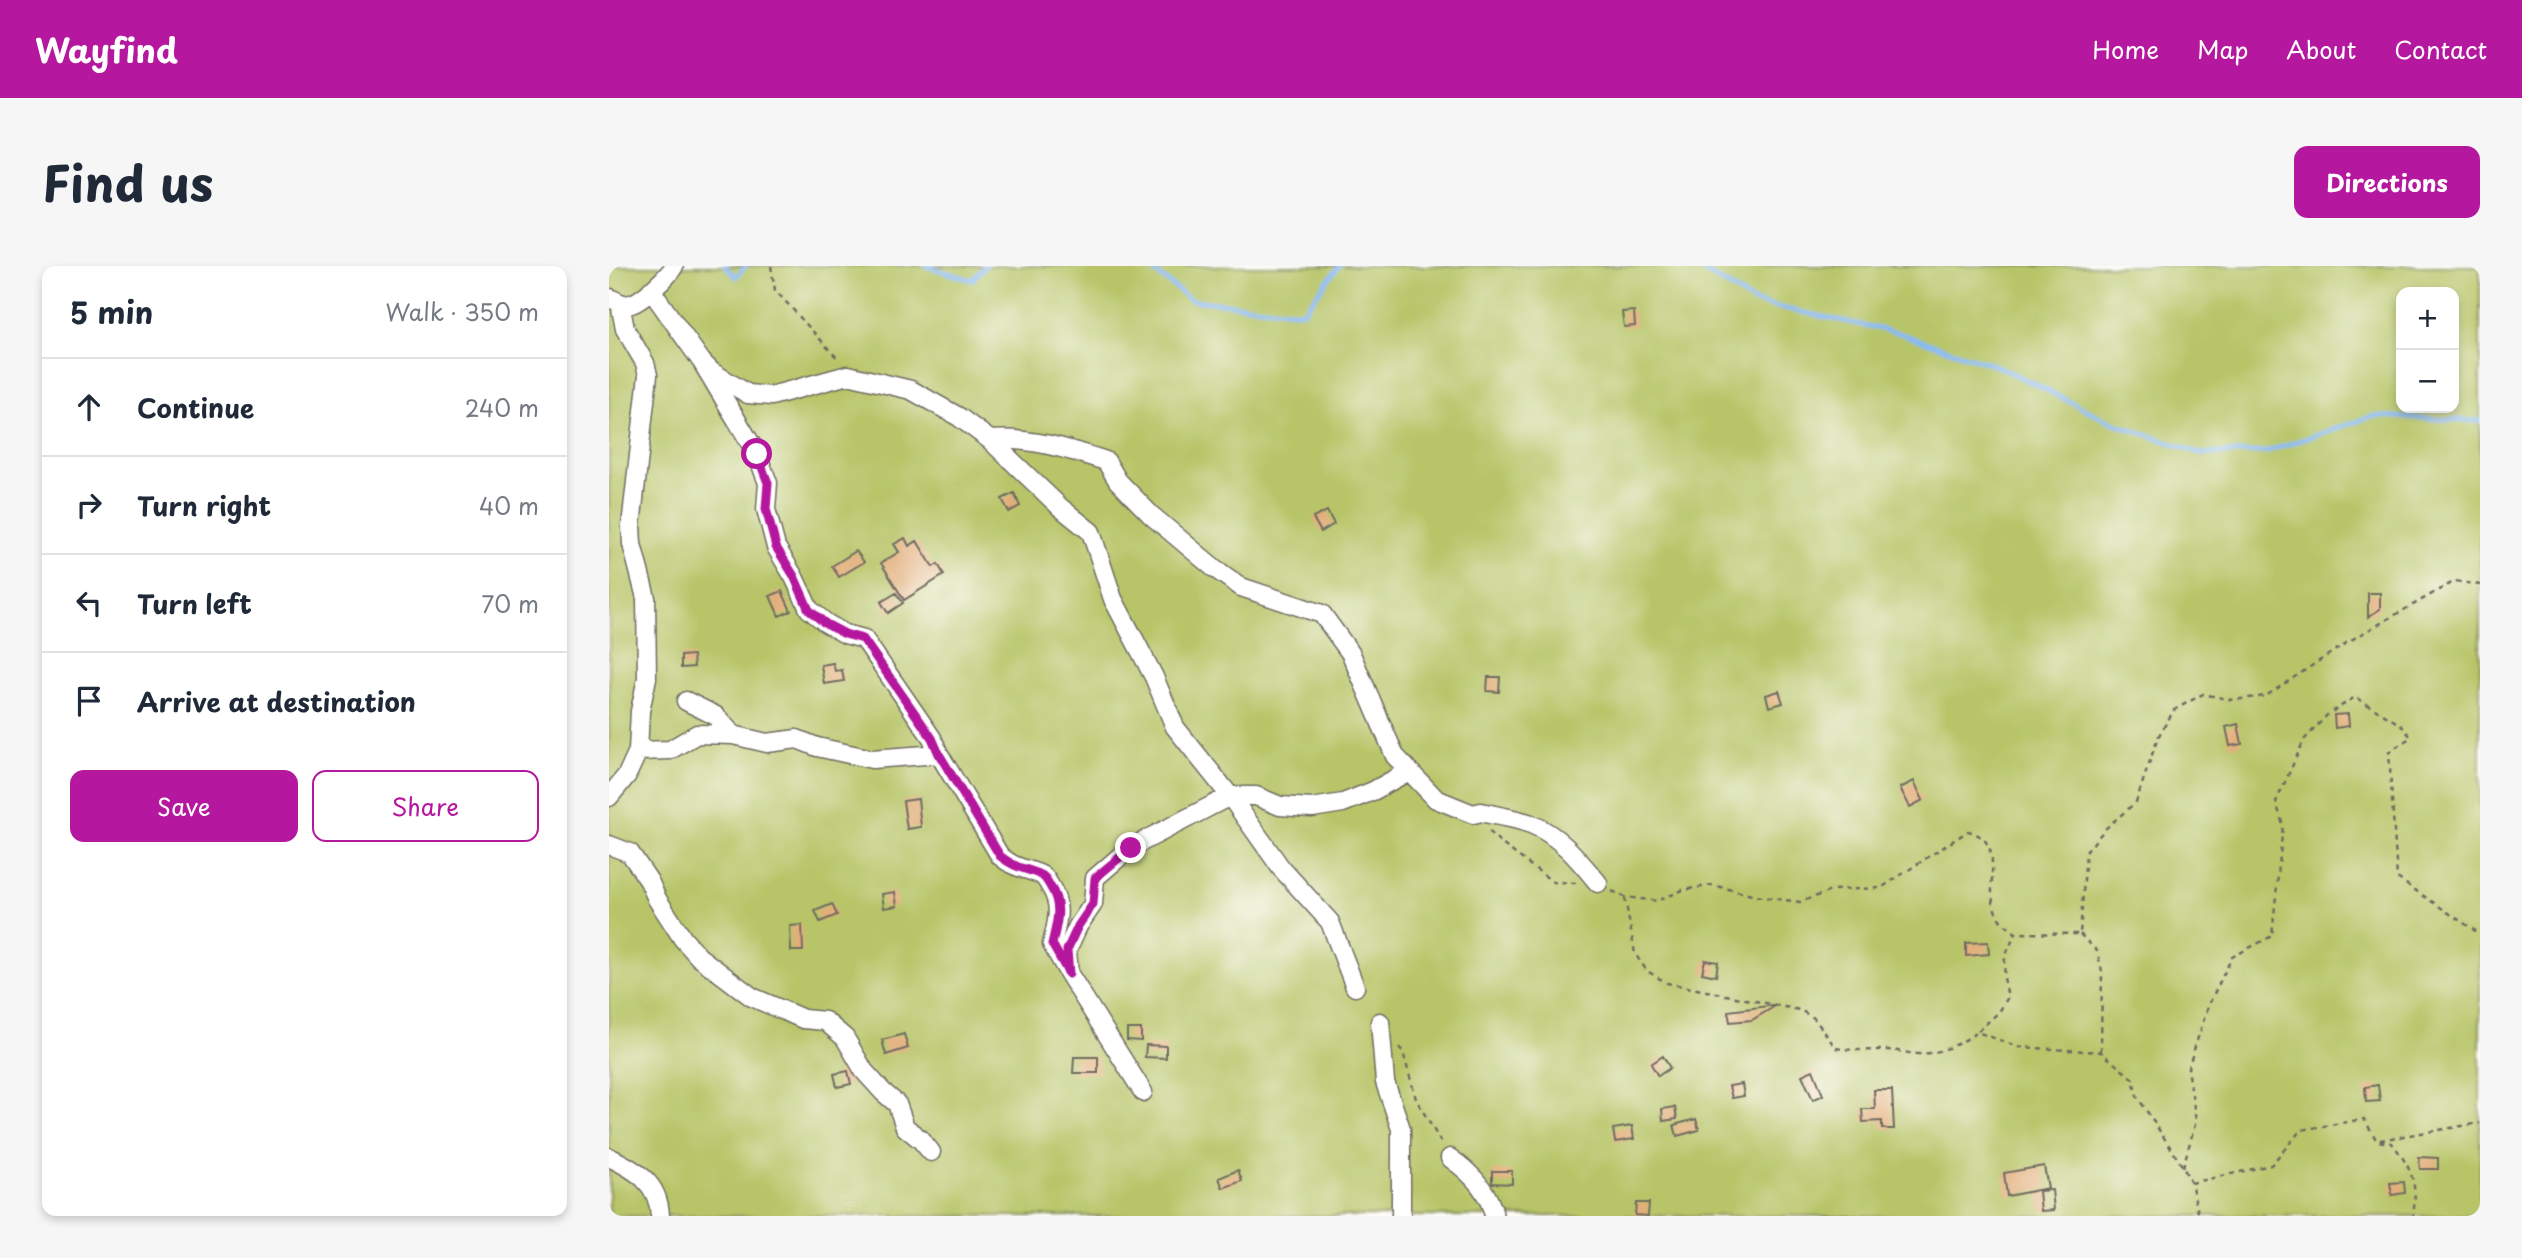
<!DOCTYPE html>
<html lang="en">
<head>
<meta charset="utf-8">
<style>
  body { margin:0; font-family:"Playpen Sans",sans-serif; background:#f6f6f7; color:#1f2937 }
  .controls { position:absolute; right:21px; top:21px; display:grid; overflow:hidden; border-radius:14px; box-shadow:0 4px 10px #0003 }
  .controls button { width:63px; height:63px; display:grid; place-items:center; padding:0; border:0; border-bottom:2px solid #e0e1e3; background:#fff; color:#1f2937; font:35px sans-serif }
  .stop { position:absolute; width:21px; height:21px; margin:-16px; border:5px solid #b5179e; border-radius:50%; background:#fff }
  .stop.end { background:#b5179e; border-color:#fff; box-shadow:0 2px 7px #0008 }
  .list { margin:0; padding:0; list-style:none }
  h2 { display:flex; justify-content:space-between; align-items:center; height:91px; margin:0; padding:0 28px; font-size:30px }
  h2 small { font-size:23px; font-weight:400; color:#747a83 }
  .list li { display:grid; grid-template-columns:46px 1fr auto; gap:21px; align-items:center; box-sizing:border-box; height:98px; padding:0 28px; border-top:2px solid #e0e1e3 }
  .list b { display:block; font-size:26px; white-space:nowrap }
  .list em { font-size:23px; font-style:normal; color:#747a83 }
  .actions { display:flex; gap:14px; padding:21px 28px }
  .actions a { flex:1; padding:16px 0; border:2px solid #b5179e; border-radius:14px; text-align:center; font-size:24px; color:#b5179e }
  .actions .main { background:#b5179e; color:#fff }
  .icon { flex:none; width:38px; height:38px; fill:none; stroke:currentColor; stroke-width:2; stroke-linecap:round; stroke-linejoin:round }
  .map { position:relative; flex:none; width:1871px; height:950px; overflow:hidden; border-radius:14px }
  header { display:flex; align-items:center; gap:42px; box-sizing:border-box; height:98px; padding:0 35px; background:#b5179e; color:#fff }
  header strong { font-size:33px }
  nav { display:flex; gap:38px; margin-inline-start:auto; font-size:24px }
  .intro { display:flex; align-items:center; justify-content:space-between; box-sizing:border-box; height:168px; padding:0 42px }
  h1 { margin:0; font-size:49px }
  .button { padding:18px 32px; border-radius:14px; background:#b5179e; color:#fff; font-size:24px; font-weight:700 }
  main { display:flex; gap:42px; padding:0 42px }
  aside { flex:1; background:#fff; border-radius:14px; box-shadow:0 4px 10px #0003 }
  .map>svg:first-child { display:block }
  .green { fill:#b7c567; stroke:#717849; stroke-width:2; fill-rule:evenodd }
  .lines { fill:none; stroke-linecap:round; stroke-linejoin:round }
  .stream { stroke:#87baf5; stroke-width:4.5 }
  .building { fill:#e2ae7a }
  .street-casing { stroke:#716c62; stroke-width:21 }
  .path { stroke:#716c62; stroke-width:2.5; stroke-dasharray:5 5; stroke-linecap:butt }
  .street { stroke:#fff; stroke-width:18 }
  .route { stroke:#b5179e; stroke-width:9 }
</style>
</head>
<body>
<header>
<strong>Wayfind</strong>
<nav><a>Home</a><a>Map</a><a>About</a><a>Contact</a></nav>
</header>
<div class="intro"><h1>Find us</h1><a class="button">Directions</a></div>
<main>
<aside>
<h2>5 min<small>Walk · 350 m</small></h2>
<ul class="list">
<li><svg class="icon" aria-label="ahead" viewBox="0 0 24 24"><path d="M12 20V5M6 11l6-6 6 6"/></svg><div><b>Continue</b></div><em>240 m</em></li>
<li><svg class="icon" aria-label="right" viewBox="0 0 24 24"><path d="M7 20v-9h11M14 6l5 5-5 5"/></svg><div><b>Turn right</b></div><em>40 m</em></li>
<li><svg class="icon" aria-label="left" viewBox="0 0 24 24"><path d="M17 20v-9H6M10 6l-5 5 5 5"/></svg><div><b>Turn left</b></div><em>70 m</em></li>
<li><svg class="icon" aria-label="arrive" viewBox="0 0 24 24"><path d="M6 21V4h12l-3 4 3 4H6"/></svg><div><b>Arrive at destination</b></div></li>
</ul>
<div class="actions"><a class="main">Save</a><a>Share</a></div>
</aside>
<div class="map">
<svg width="1871" height="950" viewBox="0 0 1871 950">
  <rect width="100%" height="100%" fill="#fdfcf7"/>
  <filter id="ink" filterUnits="userSpaceOnUse"><feTurbulence type="fractalNoise" baseFrequency=".0143" numOctaves="2"/><feDisplacementMap in="SourceGraphic" scale="14" xChannelSelector="R" yChannelSelector="G"/><feConvolveMatrix kernelMatrix="1 2 1 2 8 2 1 2 1" color-interpolation-filters="sRGB"/></filter>
  <filter id="wash" filterUnits="userSpaceOnUse"><feTurbulence type="fractalNoise" baseFrequency=".00686" numOctaves="4" result="noise"/><feDisplacementMap in="SourceGraphic" scale="28" xChannelSelector="R" yChannelSelector="G"/><feGaussianBlur stdDeviation="1.57" result="paint"/><feColorMatrix in="noise" values="0 0 0 0 0 0 0 0 0 0 0 0 0 0 0 0 0 1.4 0 .05"/><feComposite in="paint" operator="in"/></filter>
  <g filter="url(#wash)">
    <rect width="100%" height="100%" fill="#f2e4c8"/>
    <path class="green" d="M 0,0 L 1871,0 L 1871,950 L 0,950 ZM 1792,26 L 1845,26 L 1845,142 L 1792,142 Z"/>
    <g class="lines">
      <path class="stream" d="M 116,0 L 127,11 L 137,0
        M 317,0 L 363,14 L 376,0
        M 538,0 L 582,34 L 694,46 L 730,0
        M 1087,0 L 1145,36 L 1290,67 L 1393,102 L 1502,156 L 1593,188 L 1656,186 L 1764,150 L 1871,155"/>
    </g>
    <g id="blocks">
      <path class="building" d="M 1025,45 L 1026,60 L 1015,61 L 1013,46 Z
        M 405,227 L 411,240 L 400,246 L 393,233 Z
        M 718,245 L 725,258 L 712,266 L 704,252 Z
        M 296,272 L 300,280 L 308,275 L 324,301 L 329,298 L 335,309 L 295,334 L 272,297 L 290,286 L 285,278 Z
        M 247,285 L 255,296 L 230,311 L 223,300 Z
        M 173,325 L 182,345 L 170,350 L 161,330 Z
        M 287,327 L 294,337 L 279,347 L 272,336 Z
        M 1759,327 L 1771,327 L 1771,343 L 1759,351 Z
        M 84,389 L 85,401 L 72,402 L 72,390 Z
        M 224,397 L 226,405 L 233,404 L 235,415 L 215,418 L 212,399 Z
        M 879,411 L 891,411 L 890,426 L 878,425 Z
        M 1170,425 L 1174,437 L 1160,441 L 1157,429 Z
        M 1739,448 L 1740,460 L 1726,462 L 1725,449 Z
        M 1629,458 L 1633,478 L 1621,480 L 1617,461 Z
        M 1305,515 L 1314,534 L 1301,541 L 1291,522 Z
        M 309,533 L 312,561 L 298,563 L 294,535 Z
        M 286,626 L 288,640 L 275,642 L 273,628 Z
        M 223,638 L 228,649 L 211,656 L 206,645 Z
        M 193,659 L 194,685 L 182,685 L 181,660 Z
        M 1379,676 L 1380,688 L 1357,690 L 1357,677 Z
        M 1096,694 L 1109,696 L 1107,710 L 1093,707 Z
        M 1168,739 L 1143,754 L 1121,756 L 1119,745 Z
        M 518,763 L 532,763 L 532,775 L 518,774 Z
        M 295,768 L 299,782 L 277,789 L 273,774 Z
        M 537,779 L 557,780 L 557,792 L 536,791 Z
        M 1054,790 L 1061,802 L 1049,810 L 1042,798 Z
        M 465,791 L 489,791 L 489,807 L 464,807 Z
        M 1204,804 L 1214,829 L 1204,834 L 1193,809 Z
        M 239,805 L 242,818 L 228,821 L 225,808 Z
        M 1133,818 L 1135,830 L 1123,832 L 1120,820 Z
        M 1769,819 L 1771,835 L 1757,836 L 1756,821 Z
        M 1265,824 L 1283,824 L 1285,863 L 1273,863 L 1273,855 L 1254,856 L 1253,843 L 1266,843 Z
        M 1066,841 L 1068,853 L 1054,855 L 1053,843 Z
        M 1087,853 L 1090,864 L 1068,870 L 1065,859 Z
        M 1023,860 L 1025,873 L 1006,876 L 1004,863 Z
        M 1810,891 L 1829,892 L 1829,903 L 1811,903 Z
        M 1435,900 L 1439,922 L 1398,930 L 1395,907 Z
        M 629,904 L 633,915 L 614,922 L 610,912 Z
        M 883,905 L 903,905 L 903,918 L 883,917 Z
        M 1795,916 L 1796,927 L 1783,929 L 1781,917 Z
        M 1443,924 L 1445,944 L 1432,945 L 1430,925 Z
        M 1027,937 L 1040,937 L 1039,950 L 1026,949 Z"/>
    </g>
  </g>
  <g filter="url(#ink)">
    <use href="#blocks" fill-opacity="0" stroke="#716c62" stroke-width="2"/>
    <g class="lines">
      <g class="street-casing">
        <path id="street" d="M 42,24 L 93,96 L 148,188 L 159,217 L 157,243 L 167,281 L 185,311 L 200,343 L 217,357 L 236,368 L 255,373 L 323,472 L 330,488 L 391,590 C 407,603 413,601 430,608 C 436,610 438,615 441,620 C 454,640 448,656 443,678 L 460,708
          M 1,32 C 7,35 15,40 22,38 C 33,35 60,10 65,0
          M 93,96 L 103,106 L 139,128 L 162,130 L 239,109 L 302,124 L 350,151 L 381,174 C 421,171 459,183 497,195 L 509,215 L 542,249 L 605,302 L 632,321 L 713,348 L 742,388 L 786,490 L 827,533 L 864,548 L 872,546 C 888,550 906,552 922,558 C 950,569 970,594 989,617
          M 381,174 L 451,241 L 482,266 L 504,333 L 545,411 L 566,461 L 621,530 L 672,602 L 721,656 L 746,721
          M 77,435 L 107,450 L 124,469
          M 29,485 L 61,484 L 88,468 L 124,469 L 158,477 L 188,473 L 208,481 L 263,493 L 330,488
          M 0,531 L 18,509 L 29,485 L 31,445 L 38,412 L 37,332 L 23,278 L 22,260 L 39,109 L 36,97 L 16,63 L 11,37
          M 0,579 L 21,587 L 40,615 L 48,633 L 74,673 L 90,691 L 143,731 L 194,753 L 216,755 L 236,772 L 255,805 L 274,826 L 288,838 L 296,861 L 312,874 L 322,886
          M 771,756 L 776,816 L 792,863 L 792,950
          M 534,826 L 460,708 L 458,684 L 469,660 L 484,638 L 486,612 L 521,582 L 621,530 L 647,530 L 671,540 L 703,542 L 734,537 L 764,525 L 800,505
          M 0,891 C 27,904 50,917 51,950
          M 841,892 C 861,906 880,924 885,950"/>
      </g>
      <path class="path" d="M 162,0 L 166,24 L 230,94
        M 880,565 L 893,578 L 944,616 L 967,617
        M 1003,625 L 1016,631 L 1048,635 L 1074,624 L 1104,619 L 1146,630 L 1191,636 L 1225,624 L 1272,622 L 1359,565 C 1401,576 1371,622 1390,652 C 1394,658 1402,663 1407,667 L 1471,668 L 1477,586 L 1496,563 L 1527,536 L 1549,471 L 1565,444 L 1594,428 L 1623,434 L 1657,430 L 1742,374 L 1846,315 L 1871,319
        M 1016,632 L 1026,688 L 1038,705 L 1058,717 L 1191,744 L 1205,752 L 1227,782 C 1244,785 1261,784 1278,784 C 1289,784 1300,788 1311,788 C 1332,787 1352,778 1368,766 L 1410,781 L 1492,786 L 1524,813 L 1528,830 L 1574,901 L 1582,917 L 1590,950
        M 1471,668 L 1488,685 L 1493,705 L 1492,786
        M 1369,765 L 1390,746 L 1399,731 L 1395,712 L 1396,690 L 1407,667
        M 790,781 L 794,786 L 807,833 L 834,880
        M 1771,874 L 1871,857
        M 1574,901 L 1587,855 L 1579,802 L 1600,738 L 1623,691 L 1663,670 L 1674,559 L 1667,536 L 1695,474 L 1718,449 L 1746,431 L 1792,459 L 1802,471 L 1780,486 L 1788,612 L 1871,668
        M 1582,917 L 1662,899 L 1692,864 L 1755,853 L 1768,875 L 1783,877 C 1803,903 1809,917 1804,950"/>
      <use href="#street" class="street"/>
    </g>
  </g>
  <g class="lines" filter="url(#ink)">
    <path class="route" d="M 148,188 L 159,217 L 157,243 L 167,281 L 185,310 L 200,344 L 217,358 L 236,368 L 254,373 L 323,472 L 330,488 L 391,590 C 408,603 413,601 430,608 C 436,610 438,615 441,620 C 454,640 448,656 443,678 L 460,708 L 458,684 L 469,660 L 484,638 L 486,612 L 522,582"/>
  </g>
</svg>
<div class="controls">
<button>+</button>
<button>−</button>
</div>
<div class="stop" style="left:148px;top:188px"></div>
<div class="stop end" style="left:522px;top:582px"></div>
</div>
</main>
</body>
</html>
